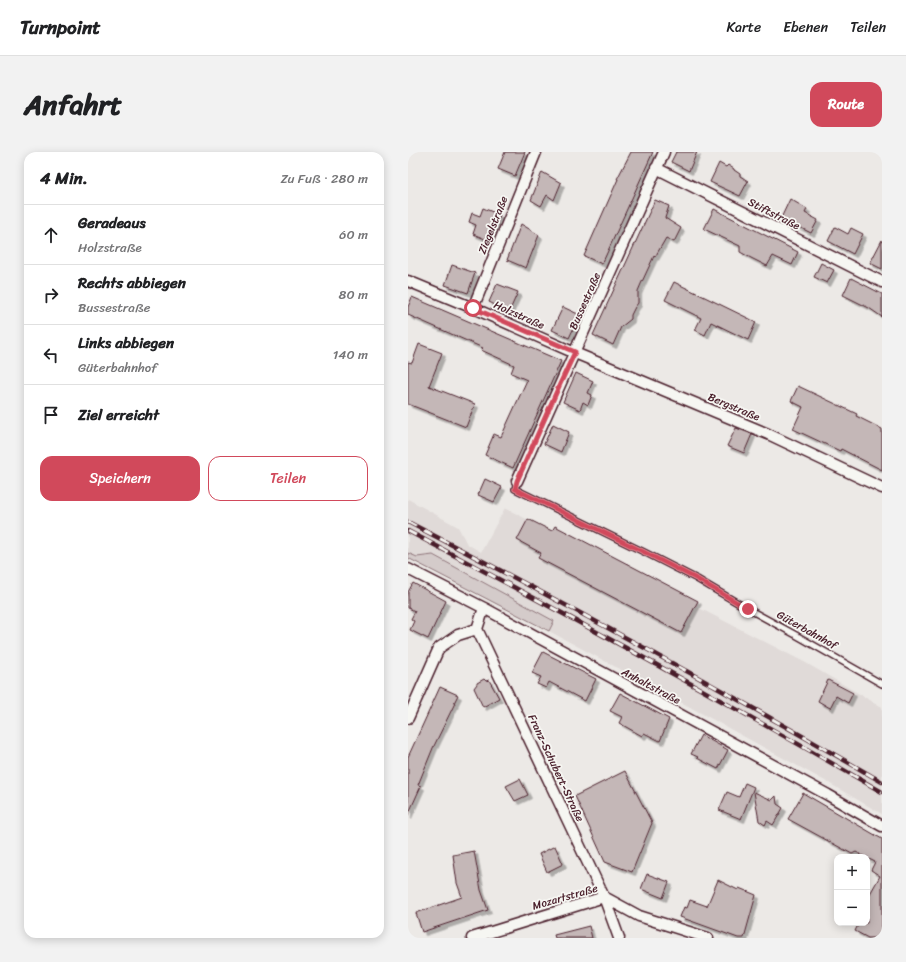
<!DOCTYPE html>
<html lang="de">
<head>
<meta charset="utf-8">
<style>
  body { margin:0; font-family:Sriracha,sans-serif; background:#f2f2f2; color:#202124 }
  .controls { position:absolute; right:12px; bottom:12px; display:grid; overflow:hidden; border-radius:8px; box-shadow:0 2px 10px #0003 }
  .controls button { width:36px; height:36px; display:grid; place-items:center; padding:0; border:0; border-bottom:1px solid #e0e0e0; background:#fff; color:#202124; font:20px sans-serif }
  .stop { position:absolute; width:12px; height:12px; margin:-9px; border:3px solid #d1495b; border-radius:50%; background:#fff }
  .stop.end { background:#d1495b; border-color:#fff; box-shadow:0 1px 4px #0008 }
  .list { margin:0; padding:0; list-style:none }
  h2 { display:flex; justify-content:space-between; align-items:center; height:52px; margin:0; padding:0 16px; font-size:17px }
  h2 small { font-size:13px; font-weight:400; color:#757577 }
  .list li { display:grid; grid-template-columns:26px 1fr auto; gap:12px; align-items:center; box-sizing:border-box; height:60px; padding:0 16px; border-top:1px solid #e0e0e0 }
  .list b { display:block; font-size:15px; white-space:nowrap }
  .list p { margin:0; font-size:13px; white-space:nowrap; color:#757577 }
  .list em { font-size:13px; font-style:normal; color:#757577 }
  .actions { display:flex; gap:8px; padding:12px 16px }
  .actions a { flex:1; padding:9px 0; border:1px solid #d1495b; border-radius:12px; text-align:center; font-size:14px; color:#d1495b }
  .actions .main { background:#d1495b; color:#fff }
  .icon { flex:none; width:22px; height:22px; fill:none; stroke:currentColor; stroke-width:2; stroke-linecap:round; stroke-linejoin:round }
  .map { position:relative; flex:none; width:474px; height:786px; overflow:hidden; border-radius:12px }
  header { display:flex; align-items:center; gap:24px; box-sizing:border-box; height:56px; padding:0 20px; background:#fff; border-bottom:1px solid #e0e0e0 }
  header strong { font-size:19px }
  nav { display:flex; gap:22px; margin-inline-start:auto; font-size:14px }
  .intro { display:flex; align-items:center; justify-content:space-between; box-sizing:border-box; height:96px; padding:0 24px }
  h1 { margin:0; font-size:28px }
  .button { padding:10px 18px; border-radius:12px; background:#d1495b; color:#fff; font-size:14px; font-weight:700 }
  main { display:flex; gap:24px; padding:0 24px }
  aside { flex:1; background:#fff; border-radius:12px; box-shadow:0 2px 10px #0003 }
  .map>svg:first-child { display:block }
  .built { fill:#e0dad8 }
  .green { fill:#d4cbca; stroke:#8f757a }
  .building { fill:#c4b7b7; stroke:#4a1f2b; filter:url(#shadow) }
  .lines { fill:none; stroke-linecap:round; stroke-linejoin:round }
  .service-casing { stroke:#4a1f2b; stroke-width:8 }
  .minor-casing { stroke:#4a1f2b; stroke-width:13 }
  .service { stroke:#f6f6f2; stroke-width:5 }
  .minor { stroke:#f6f6f2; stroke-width:10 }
  .rail-casing { stroke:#4a1f2b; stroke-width:4.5 }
  .rail { stroke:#f6f6f2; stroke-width:3; stroke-dasharray:9; stroke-linecap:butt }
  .route { stroke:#d1495b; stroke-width:5 }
  .labels { text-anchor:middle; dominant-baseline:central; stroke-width:3.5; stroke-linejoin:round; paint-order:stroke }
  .street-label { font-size:11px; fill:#4a1f2b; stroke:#f6f6f2 }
</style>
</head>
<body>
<header>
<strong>Turnpoint</strong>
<nav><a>Karte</a><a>Ebenen</a><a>Teilen</a></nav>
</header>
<div class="intro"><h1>Anfahrt</h1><a class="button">Route</a></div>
<main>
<aside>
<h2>4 Min.<small>Zu Fuß · 280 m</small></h2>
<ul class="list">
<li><svg class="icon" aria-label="ahead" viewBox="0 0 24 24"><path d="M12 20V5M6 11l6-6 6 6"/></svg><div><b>Geradeaus</b><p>Holzstraße</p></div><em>60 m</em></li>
<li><svg class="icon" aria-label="right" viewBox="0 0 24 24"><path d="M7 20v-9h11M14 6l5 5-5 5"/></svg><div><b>Rechts abbiegen</b><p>Bussestraße</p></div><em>80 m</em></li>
<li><svg class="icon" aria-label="left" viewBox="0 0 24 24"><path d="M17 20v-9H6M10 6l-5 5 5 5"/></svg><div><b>Links abbiegen</b><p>Güterbahnhof</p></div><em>140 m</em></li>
<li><svg class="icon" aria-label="arrive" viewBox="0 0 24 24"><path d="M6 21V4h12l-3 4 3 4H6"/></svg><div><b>Ziel erreicht</b></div></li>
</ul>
<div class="actions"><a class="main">Speichern</a><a>Teilen</a></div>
</aside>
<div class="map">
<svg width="474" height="786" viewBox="0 0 474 786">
  <defs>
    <filter id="shadow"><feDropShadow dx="3.5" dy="3.5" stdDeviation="0" flood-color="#0004"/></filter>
  </defs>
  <rect width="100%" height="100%" fill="#ece9e6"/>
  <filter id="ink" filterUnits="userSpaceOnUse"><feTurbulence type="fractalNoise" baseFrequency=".025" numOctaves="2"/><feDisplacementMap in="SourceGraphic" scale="8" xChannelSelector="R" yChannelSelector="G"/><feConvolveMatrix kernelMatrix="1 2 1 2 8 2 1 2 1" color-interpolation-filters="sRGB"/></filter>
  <g filter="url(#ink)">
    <path class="built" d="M 0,347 L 50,375 L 59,392 L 73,400 L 97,356 L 398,511 L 474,555 L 474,662 L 419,630 L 280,554 L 141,479 L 146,469 L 25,403 L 9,405 L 0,401 Z"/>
    <path class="green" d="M 0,401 L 9,405 L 25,403 L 146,469 L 141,479 L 0,406 Z"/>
    <path class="building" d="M 97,0 L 117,0 L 107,24 L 90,17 Z
      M 223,0 L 245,0 L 194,112 L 176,104 L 210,27 L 209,27 Z
      M 268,0 L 289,0 L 281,19 L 263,10 Z
      M 311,11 L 318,15 L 320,13 L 326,17 L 326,18 L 332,22 L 332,24 L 340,29 L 332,44 L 302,30 Z
      M 134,20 L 153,31 L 146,48 L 139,43 L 133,54 L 123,48 Z
      M 382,47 L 399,57 L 397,61 L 410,68 L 403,81 L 373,66 Z
      M 247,48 L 261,54 L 257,66 L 273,76 L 266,90 L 258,86 L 247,105 L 246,104 L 233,132 L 230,139 L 230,151 L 227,155 L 223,163 L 223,167 L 213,175 L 205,193 L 185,183 Z
      M 75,56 L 92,63 L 82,89 L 65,82 L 68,73 L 61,70 L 64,61 L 72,64 Z
      M 306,57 L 390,100 L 384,113 L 365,104 L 359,114 L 343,106 L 332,100 L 332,94 L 296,77 Z
      M 113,72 L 131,83 L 118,116 L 99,108 Z
      M 427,75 L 440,82 L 443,76 L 455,82 L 445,102 L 420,89 Z
      M 474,88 L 474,117 L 462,111 Z
      M 413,111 L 426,118 L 419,131 L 406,125 Z
      M 44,113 L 67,121 L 60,141 L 37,133 Z
      M 443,126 L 474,142 L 474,165 L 461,156 L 435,143 Z
      M 266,130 L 348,170 L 340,188 L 303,170 L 297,183 L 287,178 L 293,166 L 257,148 Z
      M 89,132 L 110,140 L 101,160 L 81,150 Z
      M 4,145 L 153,209 L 105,316 L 77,303 L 86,282 L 93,285 L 119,228 L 103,221 L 106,213 L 73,198 L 75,196 L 0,163 L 0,155 Z
      M 155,155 L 172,163 L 161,186 L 144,178 Z
      M 11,192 L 34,201 L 21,234 L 67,252 L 58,275 L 0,252 L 0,210 L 4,211 Z
      M 168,221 L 185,229 L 180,241 L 184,243 L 180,253 L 175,250 L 172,258 L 155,250 Z
      M 390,234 L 449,262 L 448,264 L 474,277 L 474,318 L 433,297 L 432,299 L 385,277 L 395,255 L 383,249 Z
      M 145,272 L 161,280 L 153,300 L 136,292 Z
      M 328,276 L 344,282 L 336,301 L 319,294 Z
      M 77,327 L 94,335 L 86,350 L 70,343 Z
      M 120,367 L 144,379 L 147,374 L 290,449 L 273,481 L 130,406 L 133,401 L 109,388 Z
      M 5,431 L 38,449 L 20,487 L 2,478 L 6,469 L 3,467 L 7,459 L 0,456 L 0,440 Z
      M 135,500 L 188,527 L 177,549 L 141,530 L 138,536 L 129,532 L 133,525 L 124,521 Z
      M 76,527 L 78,529 L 81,528 L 91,546 L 75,555 L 66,536 L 69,532 L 69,531 Z
      M 420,528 L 445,541 L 440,551 L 428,544 L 422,556 L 410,549 Z
      M 32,535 L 50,543 L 46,551 L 47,551 L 25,596 L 10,633 L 13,634 L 0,663 L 0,605 Z
      M 212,541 L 261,567 L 252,589 L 236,581 L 234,584 L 211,571 L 214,565 L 202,559 Z
      M 293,583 L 320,598 L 310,617 L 289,606 L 290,605 L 283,602 Z
      M 217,619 L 244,671 L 224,720 L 197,710 L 167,644 Z
      M 112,627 L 120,643 L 107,649 L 98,634 Z
      M 337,631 L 346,635 L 333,667 L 311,658 L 319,640 L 331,645 Z
      M 346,640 L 364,648 L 368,644 L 369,652 L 375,656 L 365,673 L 359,669 L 357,673 L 351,669 Z
      M 395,641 L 474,687 L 474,786 L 460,786 L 447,779 L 451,771 L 459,771 L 459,747 L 472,724 L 463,718 L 467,710 L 459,706 L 459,705 L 457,705 L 448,700 L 444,702 L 380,667 Z
      M 147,694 L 155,712 L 139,720 L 131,702 Z
      M 66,699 L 73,738 L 80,758 L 14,780 L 8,761 L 54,745 L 49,731 L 45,703 Z
      M 239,722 L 261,730 L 255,746 L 233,737 Z
      M 310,728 L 330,738 L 331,736 L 348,743 L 336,786 L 330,786 L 272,765 L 276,755 L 279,756 L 282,748 L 299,754 Z
      M 181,774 L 184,786 L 147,786 L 146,783 Z"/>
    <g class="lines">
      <g class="service-casing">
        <path id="service" d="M 109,329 L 107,337 L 236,400 L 289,427 L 340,457 L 386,482 L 474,532"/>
      </g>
      <g class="minor-casing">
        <path id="minor" d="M 248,16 L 474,130
          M 0,129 L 65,156 L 167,201 L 360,282 L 474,336
          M 65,156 L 128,0
          M 109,329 L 256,0
          M 0,417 L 76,456 L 420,643 L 474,674
          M 76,456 L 69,477 L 196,745 L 211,786
          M 0,566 L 31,496 L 50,483 L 69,477
          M 64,786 L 196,745 L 231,764 L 300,786"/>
      </g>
      <use href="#service" class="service"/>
      <use href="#minor" class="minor"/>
      <g class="rail-casing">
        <path id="rail" d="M 0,370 C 160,453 318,539 474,630
          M 0,379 C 160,463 318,550 474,640"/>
      </g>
      <use href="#rail" class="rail"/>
    </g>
  </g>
  <g class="lines" filter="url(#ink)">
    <path class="route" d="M 65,156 L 167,200 L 152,232 L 109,329 L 107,337 L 236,400 L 289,427 L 340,457"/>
  </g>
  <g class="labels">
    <g class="street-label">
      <text transform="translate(366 62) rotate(27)">Stiftstraße</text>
      <text transform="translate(85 73) rotate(-68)">Ziegelstraße</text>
      <text transform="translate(177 149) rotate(-66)">Bussestraße</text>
      <text transform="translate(111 163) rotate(24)">Holzstraße</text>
      <text transform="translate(326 255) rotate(23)">Bergstraße</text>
      <text transform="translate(399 478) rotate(29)">Güterbahnhof</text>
      <text transform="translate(243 534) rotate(28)">Anhaltstraße</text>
      <text transform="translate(148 616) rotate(65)">Franz-Schubert-Straße</text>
      <text transform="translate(157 745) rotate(-16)">Mozartstraße</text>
    </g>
  </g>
</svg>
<div class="controls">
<button>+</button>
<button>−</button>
</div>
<div class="stop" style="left:65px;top:156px"></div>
<div class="stop end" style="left:340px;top:457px"></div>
</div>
</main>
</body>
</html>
